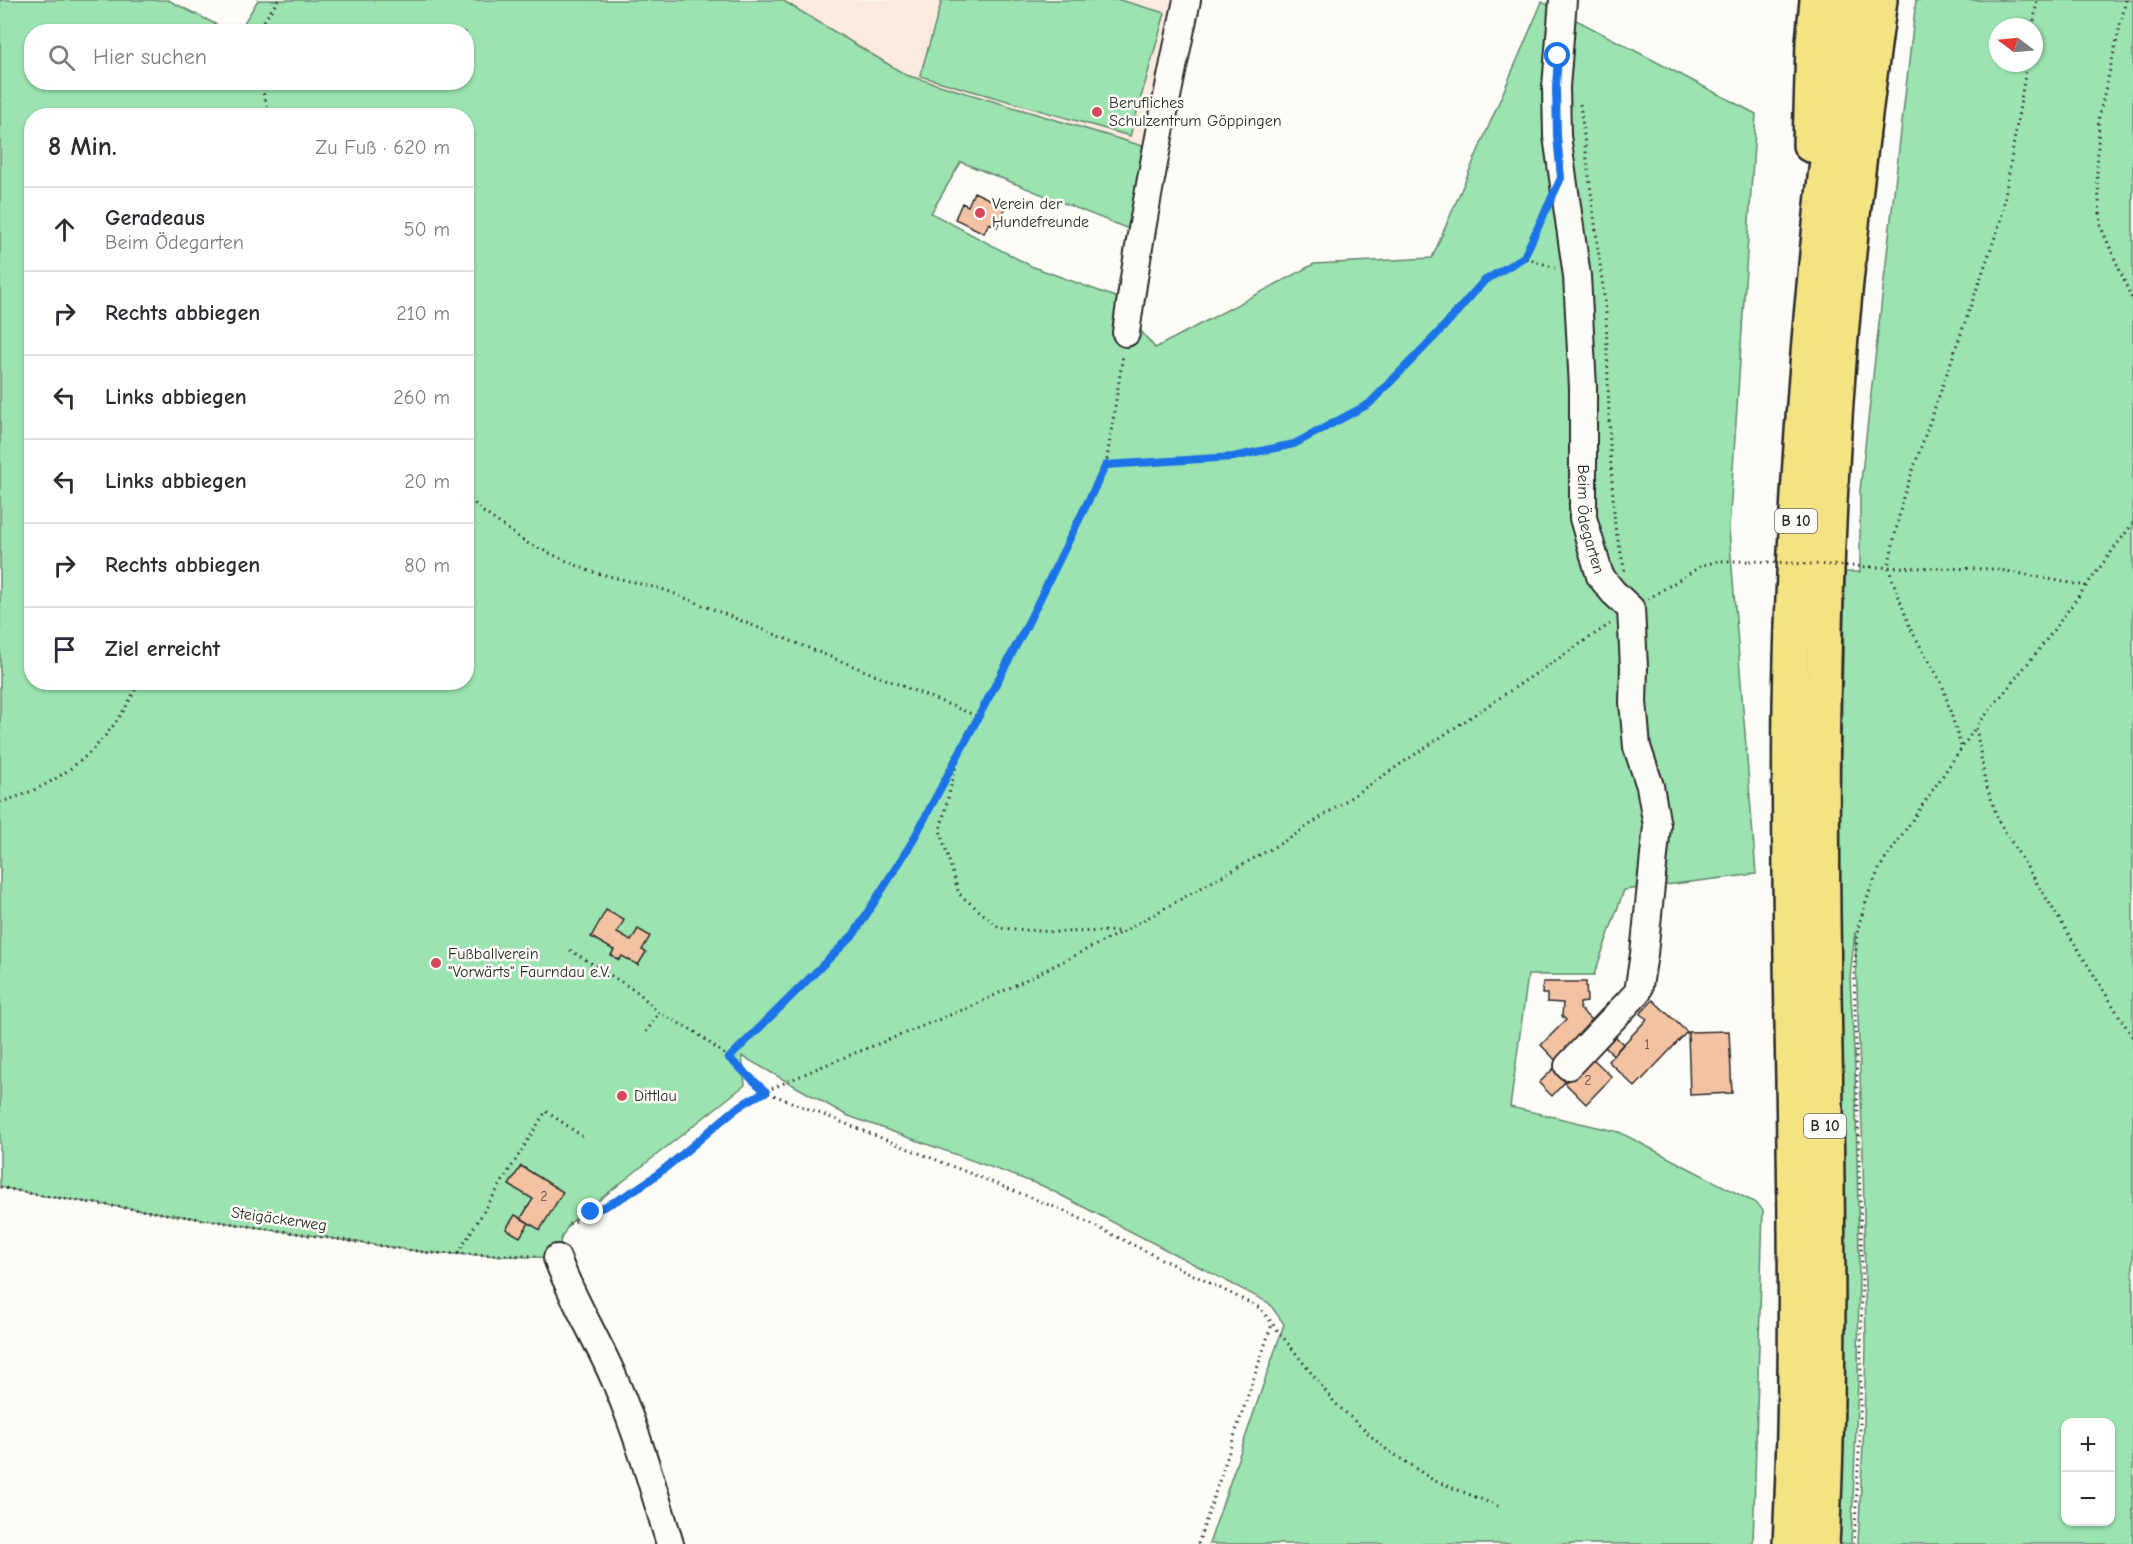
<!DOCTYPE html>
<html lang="de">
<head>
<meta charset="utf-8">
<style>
  body { margin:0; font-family:"Comic Neue",sans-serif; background:#f7f7f7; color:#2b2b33 }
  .controls { position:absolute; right:18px; bottom:18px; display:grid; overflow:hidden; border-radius:12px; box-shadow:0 2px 4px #0004 }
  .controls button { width:54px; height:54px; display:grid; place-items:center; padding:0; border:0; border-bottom:2px solid #e1e1e2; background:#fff; color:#2b2b33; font:30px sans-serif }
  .compass { position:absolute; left:1989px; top:18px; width:54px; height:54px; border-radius:50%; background:#fff; box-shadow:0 2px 4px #0004; rotate:286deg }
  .stop { position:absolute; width:18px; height:18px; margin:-14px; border:4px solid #1a73e8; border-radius:50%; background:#fff }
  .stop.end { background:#1a73e8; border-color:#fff; box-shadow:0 2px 6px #0008 }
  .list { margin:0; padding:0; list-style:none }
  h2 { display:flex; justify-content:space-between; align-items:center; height:78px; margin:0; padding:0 24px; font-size:26px }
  h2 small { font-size:20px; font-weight:400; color:#7c7c81 }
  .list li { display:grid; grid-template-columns:39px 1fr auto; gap:18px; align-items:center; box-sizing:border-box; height:84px; padding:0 24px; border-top:2px solid #e1e1e2 }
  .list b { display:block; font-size:22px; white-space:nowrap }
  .list p { margin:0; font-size:20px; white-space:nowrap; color:#7c7c81 }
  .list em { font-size:20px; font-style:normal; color:#7c7c81 }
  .icon { flex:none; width:33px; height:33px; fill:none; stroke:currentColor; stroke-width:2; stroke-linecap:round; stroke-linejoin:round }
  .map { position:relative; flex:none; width:2133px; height:1544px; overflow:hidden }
  .search { position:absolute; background:#fff; box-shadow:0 2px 4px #0004; left:24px; top:24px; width:450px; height:66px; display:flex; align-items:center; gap:15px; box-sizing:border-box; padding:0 21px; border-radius:24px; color:#7c7c81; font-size:22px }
  .panel { position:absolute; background:#fff; box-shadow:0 2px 4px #0004; left:24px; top:108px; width:450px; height:582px; border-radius:24px }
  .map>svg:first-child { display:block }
  .built { fill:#faebde }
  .green { fill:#9be3b0; stroke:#63876e; stroke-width:1.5; fill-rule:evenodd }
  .building { fill:#f3c2a3; stroke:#2b2b2b; stroke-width:1.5 }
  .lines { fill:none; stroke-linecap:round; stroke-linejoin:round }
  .minor-casing { stroke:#2b2b2b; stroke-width:30 }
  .highway-casing { stroke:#2b2b2b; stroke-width:38 }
  .path { stroke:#2b2b2b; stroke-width:3; stroke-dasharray:1.5 4.5; stroke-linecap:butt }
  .minor { stroke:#fdfcf7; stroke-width:26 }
  .highway { stroke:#f4e382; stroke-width:33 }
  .path-bridge { stroke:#2b2b2b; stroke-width:3; stroke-dasharray:1.5 4.5; stroke-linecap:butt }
  .route { stroke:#1a73e8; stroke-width:8 }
  .poi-dot { fill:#d1495b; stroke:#fdfcf7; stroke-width:2 }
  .labels { text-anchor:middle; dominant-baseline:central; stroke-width:5; stroke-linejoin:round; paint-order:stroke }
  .number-label { font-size:14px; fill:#5d5149 }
  .shield { fill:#fdfcf7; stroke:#6a6a68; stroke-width:1.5 }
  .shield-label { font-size:15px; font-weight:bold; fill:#2b2b2b }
  .poi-label { font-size:16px; fill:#2b2b2b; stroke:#fdfcf7; text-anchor:start }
  .street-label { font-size:16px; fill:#2b2b2b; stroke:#fdfcf7 }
</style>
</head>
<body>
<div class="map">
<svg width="2133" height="1544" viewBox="0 0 2133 1544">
  <rect width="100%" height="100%" fill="#fdfcf7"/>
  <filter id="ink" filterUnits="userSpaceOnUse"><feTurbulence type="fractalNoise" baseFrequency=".0167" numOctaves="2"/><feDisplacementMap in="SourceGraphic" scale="12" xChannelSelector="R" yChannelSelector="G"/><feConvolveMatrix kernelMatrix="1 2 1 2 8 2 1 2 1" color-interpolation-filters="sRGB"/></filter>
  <g filter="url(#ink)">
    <path class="built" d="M 782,0 L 1184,0 L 1156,150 L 906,75 Z"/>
    <path class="green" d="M 0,0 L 168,0 L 229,31 L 32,32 L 32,82 L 466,82 L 466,32 L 239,31 L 258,0 L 782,0 L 906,75 L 1156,150 L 1141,234 L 961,162 L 931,213 L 1031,266 L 1121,299 L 1128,315 L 1155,348 L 1314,264 L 1432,258 L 1542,2 L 1756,114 L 1729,530 L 1756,874 L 1624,890 L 1594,975 L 1528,975 L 1510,1107 L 1619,1132 L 1754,1202 L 1763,1210 L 1753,1544 L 1209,1544 L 1284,1324 L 1269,1303 L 1043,1186 L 846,1115 L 742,1056 L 745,1085 L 569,1224 L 561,1239 L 557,1258 L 430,1253 L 38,1195 L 0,1187 ZM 32,116 L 466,116 L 466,682 L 32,682 Z
      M 942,0 L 1120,0 L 1165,13 L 1130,136 L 920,76 Z
      M 1916,0 L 2133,0 L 2133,1544 L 1858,1544 L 1864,1424 L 1866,1345 L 1863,1156 L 1855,932 L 1850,977 L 1855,1070 L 1859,1253 L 1858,1382 L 1851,1544 L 1839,1544 C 1850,1363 1843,1183 1840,1002 C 1837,858 1842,715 1845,572 L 1860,572 L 1860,490 ZM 1998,27 L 2034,27 L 2034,63 L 1998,63 ZM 2066,1422 L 2110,1422 L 2110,1522 L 2066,1522 Z"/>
    <path class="building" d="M 974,192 L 1006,207 L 997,227 L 989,223 L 984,233 L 955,219 L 962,203 L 968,206 Z
      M 606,910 L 624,920 L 617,933 L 631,941 L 638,929 L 650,936 L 642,950 L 646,952 L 638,965 L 622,956 L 619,960 L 611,955 L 614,950 L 591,937 Z
      M 1543,982 L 1586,982 L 1587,1002 L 1580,1003 L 1580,1009 L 1596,1025 L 1558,1063 L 1541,1045 L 1566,1020 L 1562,1016 L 1563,1003 L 1547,1002 L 1547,994 L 1542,994 Z
      M 1653,1000 L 1687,1032 L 1635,1087 L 1608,1061 L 1647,1019 L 1640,1014 Z
      M 1729,1031 L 1732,1093 L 1690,1095 L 1688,1032 Z
      M 1613,1034 L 1623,1044 L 1613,1055 L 1603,1045 Z
      M 1591,1057 L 1612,1077 L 1586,1104 L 1565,1083 Z
      M 1553,1069 L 1565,1082 L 1552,1096 L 1539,1083 Z
      M 521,1166 L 563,1192 L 540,1230 L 521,1218 L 533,1199 L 509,1185 Z
      M 515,1215 L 529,1223 L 520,1237 L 506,1229 Z"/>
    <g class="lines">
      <g class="minor-casing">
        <g id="minor">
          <path id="s1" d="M 1563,0 L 1556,87 L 1557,136 L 1577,276 L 1583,388 L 1583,518 L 1600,576 L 1613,592 L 1631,609 L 1634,667 L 1633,702 L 1637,747 L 1650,786 L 1657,826 L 1644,954 L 1638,992 L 1568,1066"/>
          <path d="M 1126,333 C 1141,221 1164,110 1187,0"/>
          <path d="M 557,1258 C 573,1301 598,1340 616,1383 C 638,1435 654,1490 670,1544"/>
        </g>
      </g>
      <g class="highway-casing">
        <path id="highway" d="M 1810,145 L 1813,42 L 1817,0
          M 1790,1544 C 1804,1264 1786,984 1790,705 C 1794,468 1815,234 1847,0
          M 1822,1544 C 1837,1264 1818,984 1823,705 C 1825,604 1829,503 1836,402 C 1845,268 1862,133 1880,0"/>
      </g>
      <path class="path" d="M 2126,0 L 2099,117 L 2097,173 L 2101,227 L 2133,301
        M 2033,27 L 2037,0
        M 260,32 L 262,24 L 278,0
        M 260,82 L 270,116
        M 1580,104 L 1606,312 L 1610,450 L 1615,527 L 1625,571
        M 1524,257 L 1545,212
        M 1106,465 L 1233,457 L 1294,444 L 1369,404 L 1439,332 L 1484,281 L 1524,257 L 1555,268
        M 466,495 L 482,511 L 527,543 L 589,571 L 665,590 L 979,717
        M 1871,567 L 1995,569 L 2086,586 L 2133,523
        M 2086,586 L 2041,647 L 1976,727 L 1985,781 L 1999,822 L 2133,1038
        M 1648,599 L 1703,565 L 1719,561 L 1750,561
        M 1961,746 L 1942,684 L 1910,628 L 1888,567 L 1903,498 L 2001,220 L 2027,63
        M 957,762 L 940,830 L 959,894 L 1000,928 L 1055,932 L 1121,931
        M 0,802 C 65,785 111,742 139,682
        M 570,950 L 639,993 L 659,1013 L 694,1031 L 729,1058 L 766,1092 L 1067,1212 L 1260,1308 L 1335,1403 L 1383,1447 L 1433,1480 L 1498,1506
        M 646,1032 L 659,1013
        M 729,1058 L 854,934 L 911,844 L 1026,627 L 1106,465 L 1123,355
        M 0,1187 L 38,1195 L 430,1253 L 536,1256
        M 569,1224 L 614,1204 L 663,1171 L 746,1100 L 818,1068 L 975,1005 L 1124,931 L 1290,838 L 1610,624
        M 458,1253 L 546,1111 L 582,1136
        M 1198,1544 L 1272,1324
        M 1854,1544 L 1860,1431 L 1862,1273 L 1854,973 L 1858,927 L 1870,890 L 1880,867 L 1976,727"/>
      <use href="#minor" class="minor"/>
      <use href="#highway" class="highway"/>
      <path class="path-bridge" d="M 1750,561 L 1871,567"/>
    </g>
  </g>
  <g class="lines" filter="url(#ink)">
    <path class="route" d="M 591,1212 C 635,1196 670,1165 705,1135 C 725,1118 741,1102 766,1092 L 729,1058 L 854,934 L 911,844 L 1026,627 L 1106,465 L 1233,457 L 1294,444 L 1369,404 L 1439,332 L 1484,281 L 1524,257 L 1561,178 L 1557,136 L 1556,87 L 1558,56"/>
  </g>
  <g class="poi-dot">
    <circle cx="1097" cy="112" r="6"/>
    <circle cx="980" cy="213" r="6"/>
    <circle cx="436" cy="963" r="6"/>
    <circle cx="622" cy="1096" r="6"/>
  </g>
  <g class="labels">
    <g class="number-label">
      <text x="1647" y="1044">1</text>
      <text x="1588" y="1080">2</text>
      <text x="544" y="1196">2</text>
    </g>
    <g class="shield">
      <rect x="1775" y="509" width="42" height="24" rx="4.5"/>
      <rect x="1804" y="1114" width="42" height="24" rx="4.5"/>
    </g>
    <g class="shield-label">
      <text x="1796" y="521">B 10</text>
      <text x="1825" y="1126">B 10</text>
    </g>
    <g class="poi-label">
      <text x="1109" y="103">Berufliches<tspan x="1109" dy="18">Schulzentrum Göppingen</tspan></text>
      <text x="992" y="204">Verein der<tspan x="992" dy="18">Hundefreunde</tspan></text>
      <text x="448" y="954">Fußballverein<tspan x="448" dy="18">"Vorwärts" Faurndau e.V.</tspan></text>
      <text x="634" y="1096">Dittlau</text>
    </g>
    <g class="street-label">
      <text stroke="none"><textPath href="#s1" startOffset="522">Beim Ödegarten</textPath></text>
      <text transform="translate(279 1219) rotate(8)">Steigäckerweg</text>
    </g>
  </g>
</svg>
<div class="controls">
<button>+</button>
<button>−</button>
</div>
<svg class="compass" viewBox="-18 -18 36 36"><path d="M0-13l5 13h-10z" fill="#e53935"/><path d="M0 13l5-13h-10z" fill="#7c7c81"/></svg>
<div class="stop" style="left:1558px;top:56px"></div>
<div class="stop end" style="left:591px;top:1212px"></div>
<div class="search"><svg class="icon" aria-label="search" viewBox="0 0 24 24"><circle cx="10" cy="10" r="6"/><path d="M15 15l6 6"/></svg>Hier suchen</div>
<section class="panel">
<h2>8 Min.<small>Zu Fuß · 620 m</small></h2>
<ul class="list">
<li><svg class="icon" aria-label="ahead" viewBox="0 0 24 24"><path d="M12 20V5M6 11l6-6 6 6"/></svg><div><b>Geradeaus</b><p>Beim Ödegarten</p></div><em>50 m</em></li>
<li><svg class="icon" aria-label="right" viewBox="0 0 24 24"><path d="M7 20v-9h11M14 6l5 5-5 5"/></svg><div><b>Rechts abbiegen</b></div><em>210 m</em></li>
<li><svg class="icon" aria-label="left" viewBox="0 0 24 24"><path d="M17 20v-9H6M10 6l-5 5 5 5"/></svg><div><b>Links abbiegen</b></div><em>260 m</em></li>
<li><svg class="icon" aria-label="left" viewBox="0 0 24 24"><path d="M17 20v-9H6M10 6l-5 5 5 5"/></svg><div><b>Links abbiegen</b></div><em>20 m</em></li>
<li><svg class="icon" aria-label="right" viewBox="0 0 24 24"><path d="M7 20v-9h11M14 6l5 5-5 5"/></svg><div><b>Rechts abbiegen</b></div><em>80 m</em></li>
<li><svg class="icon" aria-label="arrive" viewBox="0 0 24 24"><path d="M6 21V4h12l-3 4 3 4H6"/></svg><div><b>Ziel erreicht</b></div></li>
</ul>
</section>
</div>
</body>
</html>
